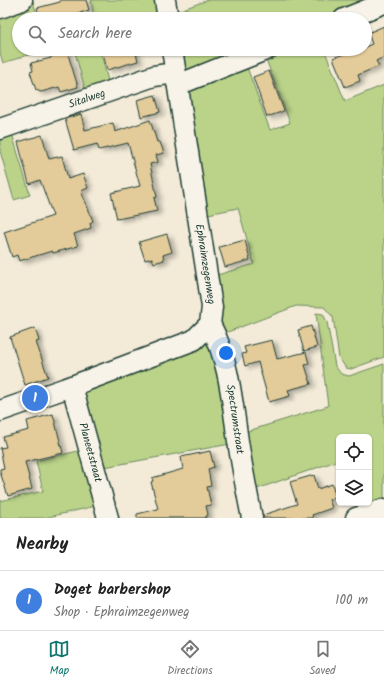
<!DOCTYPE html>
<html lang="en">
<head>
<meta charset="utf-8">
<style>
  body { margin:0; font-family:Kalam,sans-serif; background:#f2f2f2; color:#222 }
  .controls { position:absolute; right:12px; bottom:12px; display:grid; overflow:hidden; border-radius:6px; box-shadow:0 1px 3px #0004 }
  .controls button { width:36px; height:36px; display:grid; place-items:center; padding:0; border:0; border-bottom:1px solid #e0e0e0; background:#fff; color:#222; font:20px sans-serif }
  .you { position:absolute; left:226px; top:353px; width:14px; height:14px; margin:-10px; border:3px solid #fff; border-radius:50%; background:#1a73e8; box-shadow:0 0 0 6px #1a73e833 }
  .badge { display:grid; place-items:center; width:26px; height:26px; border-radius:50%; background:#0f766e; color:#fff; font-size:13px; font-weight:700 }
  .pin { position:absolute; translate:-50% -50%; border:2px solid #fff; box-shadow:0 1px 4px #0006 }
  .list { margin:0; padding:0; list-style:none }
  h2 { display:flex; justify-content:space-between; align-items:center; height:52px; margin:0; padding:0 16px; font-size:17px }
  h2 small { font-size:13px; font-weight:400; color:#767676 }
  .list li { display:grid; grid-template-columns:26px 1fr auto; gap:12px; align-items:center; box-sizing:border-box; height:60px; padding:0 16px; border-top:1px solid #e0e0e0 }
  .list b { display:block; font-size:15px; white-space:nowrap }
  .list p { margin:0; font-size:13px; white-space:nowrap; color:#767676 }
  .list em { font-size:13px; font-style:normal; color:#767676 }
  .icon { flex:none; width:22px; height:22px; fill:none; stroke:currentColor; stroke-width:2; stroke-linecap:round; stroke-linejoin:round }
  .map { position:relative; flex:none; width:384px; height:518px; overflow:hidden }
  .search { position:absolute; background:#fff; box-shadow:0 1px 3px #0004; left:12px; right:12px; top:12px; height:44px; display:flex; align-items:center; gap:10px; box-sizing:border-box; padding:0 14px; border-radius:22px; color:#767676; font-size:15px }
  .sheet { height:112px; background:#fff }
  nav { display:flex; justify-content:space-around; align-items:center; box-sizing:border-box; height:56px; border-top:1px solid #e0e0e0; background:#fff; font-size:11px; color:#767676 }
  nav a { display:grid; justify-items:center; gap:2px }
  nav .on { color:#0f766e }
  .map>svg:first-child { display:block }
  .green { fill:#bad389; stroke:#6c885e }
  .building { fill:#e4cb9a; stroke:#1f3d34; filter:url(#shadow) }
  .lines { fill:none; stroke-linecap:round; stroke-linejoin:round }
  .minor-casing { stroke:#1f3d34; stroke-width:23 }
  .minor { stroke:#f7f3e8; stroke-width:20 }
  .labels { text-anchor:middle; dominant-baseline:central; stroke-width:3; stroke-linejoin:round; paint-order:stroke }
  .street-label { font-size:11px; fill:#1f3d34; stroke:#f7f3e8 }
</style>
</head>
<body>
<div class="map">
<svg width="384" height="518" viewBox="0 0 384 518">
  <defs>
    <filter id="shadow"><feDropShadow dx="4.5" dy="2.5" stdDeviation="2" flood-color="#0004"/></filter>
  </defs>
  <rect width="100%" height="100%" fill="#f3ebd8"/>
  <filter id="ink" filterUnits="userSpaceOnUse"><feTurbulence type="fractalNoise" baseFrequency=".025" numOctaves="2"/><feDisplacementMap in="SourceGraphic" scale="8" xChannelSelector="R" yChannelSelector="G"/><feConvolveMatrix kernelMatrix="1 2 1 2 8 2 1 2 1" color-interpolation-filters="sRGB"/></filter>
  <g filter="url(#ink)">
    <path class="green" d="M 91,0 L 157,0 L 159,17 L 137,19 L 94,19 Z
      M 208,0 L 373,0 L 374,3 L 332,19 L 173,19 L 172,13 Z
      M 33,1 L 38,19 L 19,19 L 19,49 L 47,49 L 3,63 L 0,53 L 0,11 Z
      M 74,49 L 100,49 L 109,85 L 86,93 Z
      M 177,49 L 257,49 L 186,77 Z
      M 276,49 L 324,49 L 345,101 L 384,85 L 384,357 L 351,369 L 346,368 L 339,358 L 333,317 L 324,307 L 296,306 L 225,333 L 221,331 L 214,276 L 254,264 L 238,208 L 203,215 L 186,88 L 245,62 L 270,130 L 290,123 L 264,54 Z
      M 11,130 L 30,195 L 14,200 L 0,151 L 0,133 Z
      M 316,313 L 323,314 L 327,322 L 335,366 L 341,374 L 349,376 L 384,364 L 384,504 L 359,512 L 356,503 L 369,503 L 369,437 L 339,437 L 339,460 L 254,490 L 242,433 L 328,406 Z
      M 212,341 L 230,444 L 99,468 L 82,389 L 203,342 Z
      M 86,449 L 100,505 L 44,518 L 0,518 L 0,501 L 43,491 L 36,461 Z"/>
    <path class="building" d="M 60,0 L 86,0 L 89,10 L 62,19 L 40,19 L 37,8 L 60,2 Z
      M 384,26 L 384,57 L 376,61 L 379,66 L 358,75 L 360,81 L 345,87 L 333,58 L 349,52 L 350,54 L 365,49 L 365,47 L 372,44 L 368,33 Z
      M 102,49 L 135,49 L 138,61 L 107,70 Z
      M 67,51 L 78,87 L 61,92 L 59,87 L 41,92 L 36,90 L 30,72 L 33,71 L 31,63 L 51,58 L 51,55 Z
      M 269,71 L 284,111 L 267,117 L 253,77 Z
      M 155,95 L 160,112 L 141,117 L 137,100 Z
      M 81,114 L 85,130 L 113,123 L 115,132 L 150,120 L 157,142 L 160,142 L 164,153 L 156,155 L 158,162 L 150,164 L 157,197 L 154,198 L 157,211 L 117,219 L 111,193 L 140,186 L 128,143 L 99,150 L 97,144 L 74,150 L 65,119 Z
      M 42,135 L 49,159 L 62,156 L 68,179 L 83,174 L 88,188 L 81,191 L 93,221 L 90,223 L 91,228 L 74,234 L 78,246 L 53,253 L 52,251 L 19,261 L 17,255 L 12,257 L 4,232 L 53,216 L 40,180 L 29,184 L 18,142 Z
      M 167,234 L 172,252 L 163,255 L 164,260 L 154,263 L 152,258 L 145,260 L 139,242 Z
      M 245,240 L 250,260 L 225,267 L 219,247 Z
      M 311,326 L 317,347 L 304,351 L 298,330 Z
      M 35,328 L 39,341 L 36,342 L 48,377 L 25,385 L 10,337 Z
      M 272,340 L 277,359 L 306,352 L 309,364 L 305,365 L 311,384 L 288,390 L 290,396 L 269,402 L 258,362 L 245,366 L 242,354 L 246,353 L 244,347 Z
      M 53,414 L 63,453 L 25,462 L 32,489 L 8,496 L 0,472 L 0,469 L 4,468 L 0,448 L 6,447 L 3,437 L 29,430 L 27,421 Z
      M 210,451 L 214,467 L 208,469 L 211,486 L 207,487 L 211,505 L 206,506 L 208,514 L 205,518 L 137,518 L 137,514 L 158,509 L 151,482 L 153,481 L 152,478 L 183,469 L 181,457 Z
      M 314,475 L 318,489 L 332,484 L 336,497 L 329,499 L 332,508 L 312,515 L 313,518 L 263,518 L 263,515 L 297,504 L 290,482 Z"/>
    <g class="lines">
      <g class="minor-casing">
        <g id="minor">
          <path d="M 165,0 L 168,19"/>
          <path d="M 0,8 L 22,0"/>
          <path d="M 344,19 L 384,3"/>
          <path d="M 177,83 L 185,82 L 268,49"/>
          <path id="s1" d="M 0,129 L 154,76 L 175,73"/>
          <path id="s2" d="M 210,324 C 227,356 231,391 236,427 C 240,458 246,488 252,518"/>
          <path id="s3" d="M 72,386 L 108,518"/>
          <path d="M 0,411 L 72,386 L 194,340 L 210,324 L 212,307 L 172,49"/>
          <path d="M 356,518 L 384,509"/>
        </g>
      </g>
      <use href="#minor" class="minor"/>
    </g>
  </g>
  <g class="labels">
    <g class="street-label">
      <text stroke="none"><textPath href="#s1" startOffset="92">Sitalweg</textPath></text>
      <text transform="translate(205 264) rotate(81)">Ephraimzegenweg</text>
      <text stroke="none"><textPath href="#s2" startOffset="99">Spectrumstraat</textPath></text>
      <text stroke="none"><textPath href="#s3" startOffset="69">Planeetstraat</textPath></text>
    </g>
  </g>
</svg>
<div class="controls">
<button><svg class="icon" aria-label="locate" viewBox="0 0 24 24"><circle cx="12" cy="12" r="6"/><path d="M12 2v4M12 18v4M2 12h4M18 12h4"/></svg></button>
<button><svg class="icon" aria-label="layers" viewBox="0 0 24 24"><path d="M12 4l9 5-9 5-9-5zM3 14l9 5 9-5"/></svg></button>
</div>
<div class="you"></div>
<div class="pin badge" style="left:35px;top:398px;background:#3f7fe0">1</div>
<div class="search"><svg class="icon" aria-label="search" viewBox="0 0 24 24"><circle cx="10" cy="10" r="6"/><path d="M15 15l6 6"/></svg>Search here</div>
</div>
<section class="sheet">
<h2>Nearby<small></small></h2>
<ul class="list">
<li><span class="badge" style="background:#3f7fe0">1</span><div><b>Doget barbershop</b><p>Shop · Ephraimzegenweg</p></div><em>100 m</em></li>
</ul>
</section>
<nav>
<a class="on"><svg class="icon" aria-label="map" viewBox="0 0 24 24"><path d="M3 6l6-2 6 2 6-2v14l-6 2-6-2-6 2zM9 4v14M15 6v14"/></svg>Map</a>
<a><svg class="icon" aria-label="directions" viewBox="0 0 24 24"><path d="M12 3l9 9-9 9-9-9zM9 14v-3h6M13 9l2 2-2 2"/></svg>Directions</a>
<a><svg class="icon" aria-label="saved" viewBox="0 0 24 24"><path d="M7 4h10v16l-5-4-5 4z"/></svg>Saved</a>
</nav>
</body>
</html>
